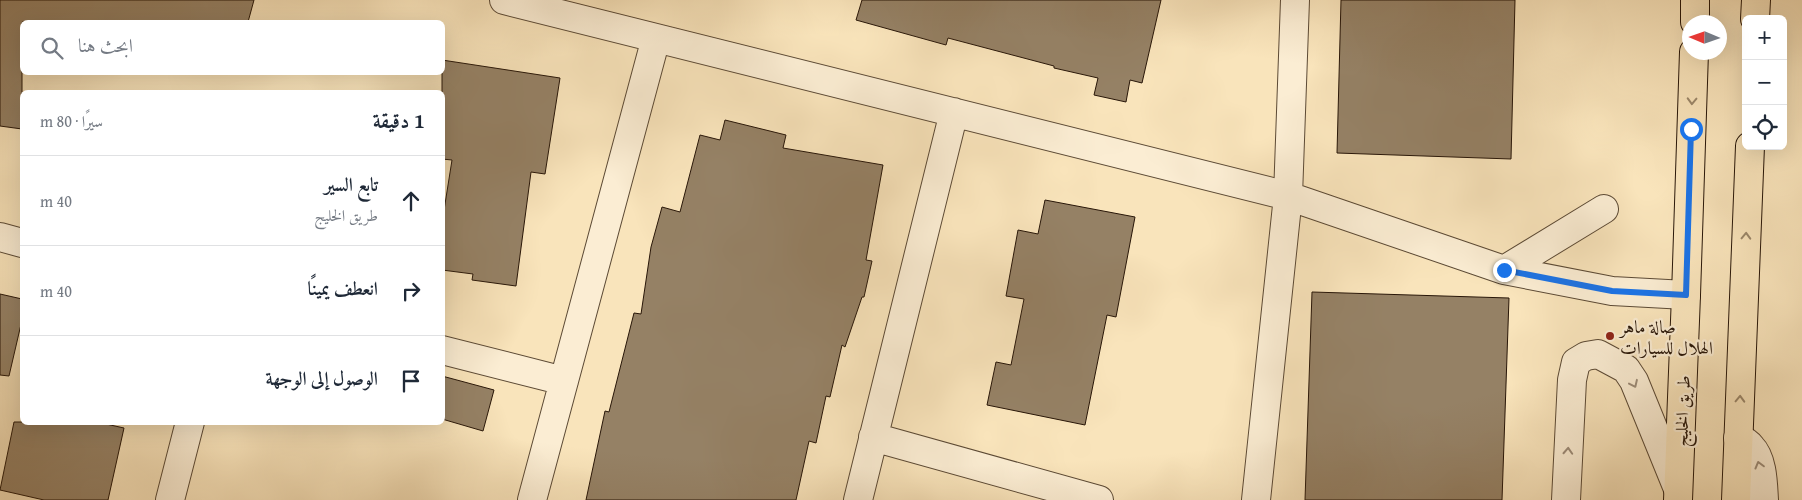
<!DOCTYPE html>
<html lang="ar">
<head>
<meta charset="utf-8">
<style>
  body { margin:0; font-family:"Gentium Book Plus",Amiri,serif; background:#f6f6f7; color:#1f2937; direction:rtl }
  .controls { position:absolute; right:15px; top:15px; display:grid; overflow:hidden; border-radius:8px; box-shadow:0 5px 20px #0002 }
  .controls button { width:45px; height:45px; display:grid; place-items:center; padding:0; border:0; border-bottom:1px solid #e0e1e3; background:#fff; color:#1f2937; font:25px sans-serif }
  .compass { position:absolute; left:1682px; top:15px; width:45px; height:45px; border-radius:50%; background:#fff; box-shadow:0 5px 20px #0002; rotate:272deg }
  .stop { position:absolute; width:15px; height:15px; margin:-11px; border:4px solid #1a73e8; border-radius:50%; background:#fff }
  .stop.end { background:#1a73e8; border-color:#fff; box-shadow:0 1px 5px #0008 }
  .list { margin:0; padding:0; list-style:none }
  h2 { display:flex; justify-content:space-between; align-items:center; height:65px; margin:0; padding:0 20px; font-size:21px }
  h2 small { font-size:16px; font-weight:400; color:#747a83 }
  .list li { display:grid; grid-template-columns:32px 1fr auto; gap:15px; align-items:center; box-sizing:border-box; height:90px; padding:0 20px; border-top:1px solid #e0e1e3 }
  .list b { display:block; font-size:19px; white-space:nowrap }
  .list p { margin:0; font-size:16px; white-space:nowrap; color:#747a83 }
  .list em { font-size:16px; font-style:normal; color:#747a83 }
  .icon { flex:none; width:28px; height:28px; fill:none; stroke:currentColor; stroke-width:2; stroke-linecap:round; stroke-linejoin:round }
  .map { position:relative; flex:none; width:1802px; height:500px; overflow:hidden; direction:ltr }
  .search { position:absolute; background:#fff; box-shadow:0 5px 20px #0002; left:20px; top:20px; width:425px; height:55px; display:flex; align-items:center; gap:12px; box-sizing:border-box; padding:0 18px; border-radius:8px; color:#747a83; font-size:19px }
  .panel { position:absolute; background:#fff; box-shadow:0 5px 20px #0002; left:20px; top:90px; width:425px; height:335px; border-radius:8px; direction:rtl }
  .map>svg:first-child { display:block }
  .building { fill:#958165; stroke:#281608 }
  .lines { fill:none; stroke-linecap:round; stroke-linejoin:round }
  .minor-casing { stroke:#5c4a35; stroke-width:30 }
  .major-casing { stroke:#281608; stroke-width:30 }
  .minor { stroke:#fbedd3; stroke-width:28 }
  .major { stroke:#f9e4bb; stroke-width:28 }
  .oneway { stroke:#9b876a }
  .oneway2 { stroke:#9c8c78 }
  .route { stroke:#1a73e8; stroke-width:6 }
  .poi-dot { fill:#8f2418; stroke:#fbedd3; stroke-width:2 }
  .labels { text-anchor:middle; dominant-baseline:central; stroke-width:4.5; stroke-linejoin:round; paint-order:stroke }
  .poi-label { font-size:18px; fill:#281608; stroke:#fbedd3; text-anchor:start }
  .street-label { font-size:18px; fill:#281608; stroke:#fbedd3 }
</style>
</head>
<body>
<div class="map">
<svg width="1802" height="500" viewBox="0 0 1802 500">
  <rect width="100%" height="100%" fill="#f9e4bb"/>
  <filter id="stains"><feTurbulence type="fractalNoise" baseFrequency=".004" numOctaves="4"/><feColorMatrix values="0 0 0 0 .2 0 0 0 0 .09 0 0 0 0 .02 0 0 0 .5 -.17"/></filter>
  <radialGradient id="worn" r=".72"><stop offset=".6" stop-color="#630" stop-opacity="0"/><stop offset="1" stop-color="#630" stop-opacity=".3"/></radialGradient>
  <path class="building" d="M 0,0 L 254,0 L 248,22 L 22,22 L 22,129 L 0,126 Z
    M 862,0 L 1161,0 L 1142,83 L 1130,80 L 1126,102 L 1094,95 L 1098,78 L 1054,68 L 1054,66 L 948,38 L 946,45 L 856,20 Z
    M 1341,0 L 1515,0 L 1511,159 L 1337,153 Z
    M 442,60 L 560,78 L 545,174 L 531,172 L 516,286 L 472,280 L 473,274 L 442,270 L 442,223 L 452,160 L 442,159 Z
    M 725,120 L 786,135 L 783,148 L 883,165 L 866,260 L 872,261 L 864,297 L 862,297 L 845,347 L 842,345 L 830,397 L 826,396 L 816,443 L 809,441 L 796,500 L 586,500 L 605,411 L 609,412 L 634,313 L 641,314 L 651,247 L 662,207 L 680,212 L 700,135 L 720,140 Z
    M 1045,200 L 1135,217 L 1116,317 L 1107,315 L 1085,425 L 987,405 L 996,362 L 1011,365 L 1024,299 L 1006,296 L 1018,230 L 1038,234 Z
    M 1312,292 L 1509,298 L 1502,500 L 1305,500 Z
    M 0,294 L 22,299 L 22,320 L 9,376 L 0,375 Z
    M 442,376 L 494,390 L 483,431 L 442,419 Z
    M 14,422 L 97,422 L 124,428 L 108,500 L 44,500 L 0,490 Z"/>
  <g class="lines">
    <g class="minor-casing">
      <path id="minor" d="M 504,0 L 1288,196 L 1504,270 L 1612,291 L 1686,295
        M 0,237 L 22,243
        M 1504,270 L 1604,209
        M 442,350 L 564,381
        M 873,437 L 1099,500
        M 1738,438 C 1743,440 1748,443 1751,447 C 1763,459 1763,484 1764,500
        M 170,500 L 190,422
        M 532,500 L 656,38
        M 858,500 L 954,112
        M 1256,500 L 1288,196 L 1295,0
        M 1566,500 L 1572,380 L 1576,362 L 1586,356 L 1598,354 L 1626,369 L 1634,381 L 1678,489"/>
    </g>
    <g class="major-casing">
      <path id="major" d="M 1755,19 L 1756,0
        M 1695,22 L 1695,0
        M 1678,500 L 1686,295 L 1694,52
        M 1736,500 L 1750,146"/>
    </g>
    <use href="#minor" class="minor"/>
    <use href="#major" class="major"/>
  </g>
  <defs><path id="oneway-chevron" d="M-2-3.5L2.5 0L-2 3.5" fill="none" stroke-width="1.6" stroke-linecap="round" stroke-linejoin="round" transform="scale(1.25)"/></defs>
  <g class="oneway">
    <use href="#oneway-chevron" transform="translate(1692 101) rotate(92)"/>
    <use href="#oneway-chevron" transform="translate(1746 236) rotate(-88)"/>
    <use href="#oneway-chevron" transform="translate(1740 399) rotate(-88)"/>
  </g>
  <g class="oneway2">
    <use href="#oneway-chevron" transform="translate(1634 384) rotate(65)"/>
    <use href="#oneway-chevron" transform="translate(1568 451) rotate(-87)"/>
    <use href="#oneway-chevron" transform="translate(1759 465) rotate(-105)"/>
  </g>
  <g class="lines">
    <path class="route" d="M 1504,270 L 1612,291 L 1686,295 L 1691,129"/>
  </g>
  <circle class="poi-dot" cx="1610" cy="336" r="5"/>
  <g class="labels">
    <g class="poi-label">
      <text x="1620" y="326">صالة ماهر<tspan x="1620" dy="21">الهلال للسيارات</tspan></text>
    </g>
    <g class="street-label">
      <text transform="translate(1682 411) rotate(-88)">طريق الخليج</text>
    </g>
  </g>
  <rect width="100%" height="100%" filter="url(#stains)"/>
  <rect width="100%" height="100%" fill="url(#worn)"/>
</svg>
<div class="controls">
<button>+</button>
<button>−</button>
<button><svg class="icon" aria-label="locate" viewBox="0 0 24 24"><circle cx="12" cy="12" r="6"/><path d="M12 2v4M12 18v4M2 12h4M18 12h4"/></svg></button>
</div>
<svg class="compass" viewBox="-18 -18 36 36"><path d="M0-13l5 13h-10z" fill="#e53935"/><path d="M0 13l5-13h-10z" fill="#747a83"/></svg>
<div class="stop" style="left:1691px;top:129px"></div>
<div class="stop end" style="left:1504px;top:270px"></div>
<div class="search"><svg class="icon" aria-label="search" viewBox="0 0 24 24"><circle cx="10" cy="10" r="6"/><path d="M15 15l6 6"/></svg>ابحث هنا</div>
<section class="panel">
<h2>1 دقيقة<small>سيرًا · 80 m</small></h2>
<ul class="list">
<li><svg class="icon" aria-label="ahead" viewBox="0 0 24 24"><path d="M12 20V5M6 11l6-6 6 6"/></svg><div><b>تابع السير</b><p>طريق الخليج</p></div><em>40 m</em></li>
<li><svg class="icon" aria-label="right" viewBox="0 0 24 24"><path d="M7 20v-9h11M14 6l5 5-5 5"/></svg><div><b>انعطف يمينًا</b></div><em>40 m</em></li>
<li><svg class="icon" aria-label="arrive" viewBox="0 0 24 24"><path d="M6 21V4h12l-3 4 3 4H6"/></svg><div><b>الوصول إلى الوجهة</b></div></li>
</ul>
</section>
</div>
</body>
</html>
